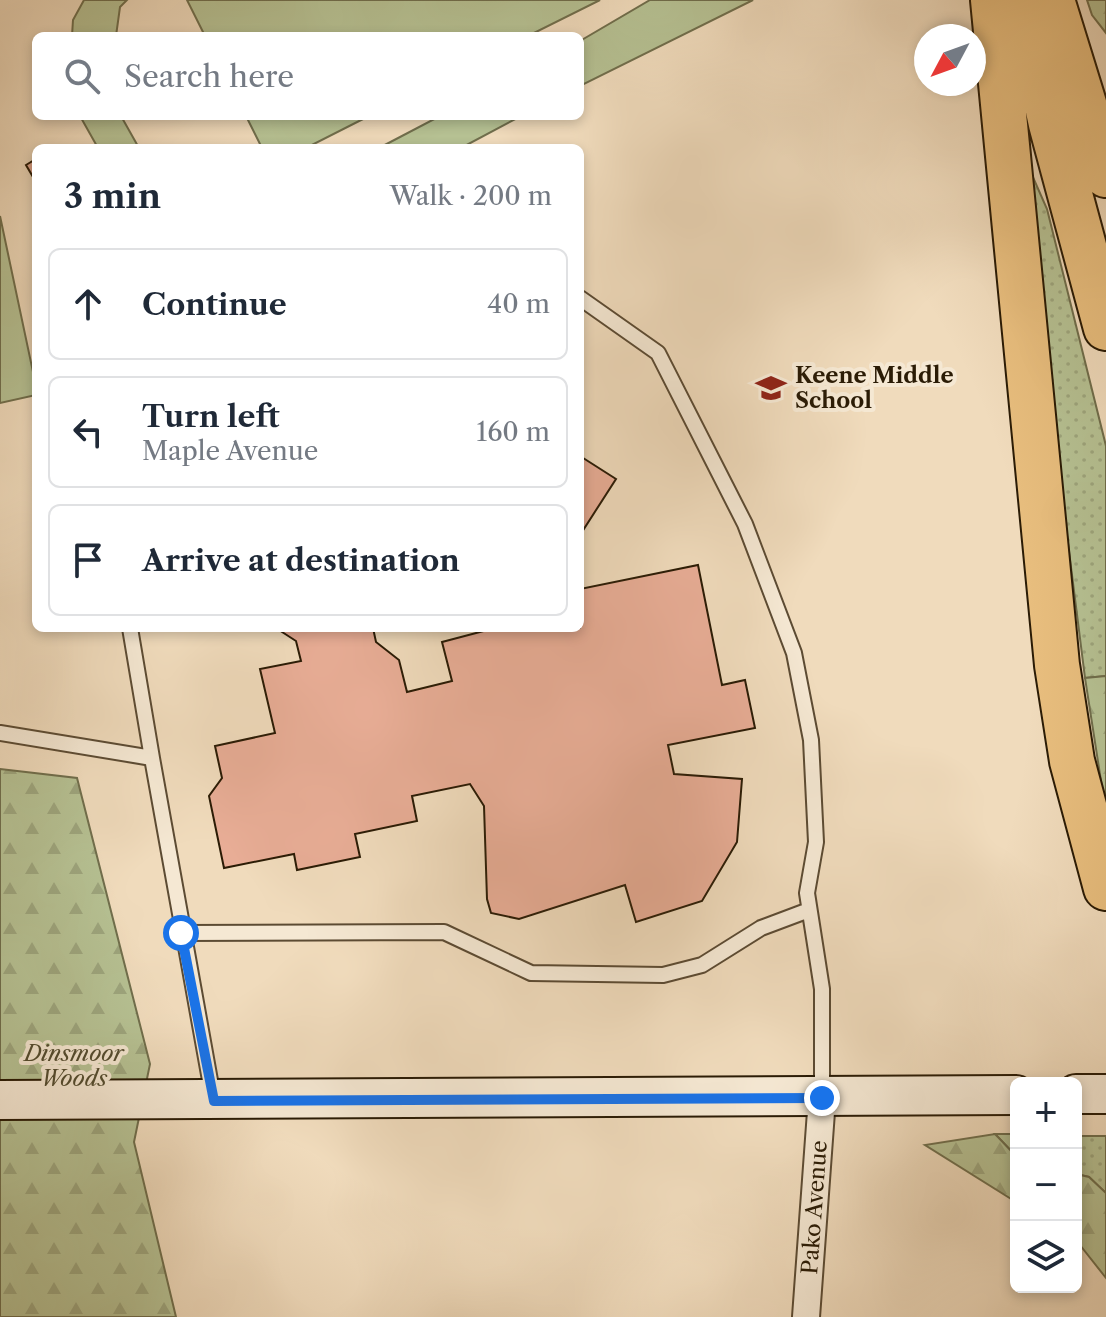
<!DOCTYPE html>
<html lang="en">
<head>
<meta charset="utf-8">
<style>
  body { margin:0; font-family:"Libre Caslon Text",serif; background:#f2f2f3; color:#1f2937 }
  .controls { position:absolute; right:24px; bottom:24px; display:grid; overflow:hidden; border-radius:12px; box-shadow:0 4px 12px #0003 }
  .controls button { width:72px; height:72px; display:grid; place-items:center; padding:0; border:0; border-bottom:2px solid #e0e1e3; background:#fff; color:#1f2937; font:40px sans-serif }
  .compass { position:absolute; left:914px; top:24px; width:72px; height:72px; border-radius:50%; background:#fff; box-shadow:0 4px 12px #0003; rotate:229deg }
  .stop { position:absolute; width:24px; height:24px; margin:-18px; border:6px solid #1a73e8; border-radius:50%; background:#fff }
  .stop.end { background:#1a73e8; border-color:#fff; box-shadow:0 2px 8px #0008 }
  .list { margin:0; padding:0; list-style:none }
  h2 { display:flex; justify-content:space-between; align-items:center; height:104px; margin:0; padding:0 32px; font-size:34px }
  h2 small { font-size:26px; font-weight:400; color:#747a83 }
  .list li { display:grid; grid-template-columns:52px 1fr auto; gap:24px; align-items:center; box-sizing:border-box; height:112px; margin:0 16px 16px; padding:0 16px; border:2px solid #e0e1e3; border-radius:12px }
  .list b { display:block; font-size:30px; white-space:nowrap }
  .list p { margin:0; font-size:26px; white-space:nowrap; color:#747a83 }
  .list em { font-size:26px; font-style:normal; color:#747a83 }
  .icon { flex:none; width:44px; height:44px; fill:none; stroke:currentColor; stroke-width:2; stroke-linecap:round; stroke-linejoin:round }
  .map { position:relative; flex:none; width:1106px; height:1317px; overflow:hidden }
  .search { position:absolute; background:#fff; box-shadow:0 4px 12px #0003; left:32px; top:32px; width:552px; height:88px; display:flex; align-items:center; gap:20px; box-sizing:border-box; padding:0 28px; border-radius:12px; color:#747a83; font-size:30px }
  .panel { position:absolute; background:#fff; box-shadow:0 4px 12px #0003; left:32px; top:144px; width:552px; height:488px; border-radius:12px }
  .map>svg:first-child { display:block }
  .grass { fill:url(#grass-dots); stroke:#706e4c; stroke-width:2 }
  .forest { fill:url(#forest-firs); stroke:#706e4c; stroke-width:2 }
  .garden { fill:#b6c193; stroke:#706e4c; stroke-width:2 }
  .building { fill:#e8ad96; stroke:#2a1b05; stroke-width:2 }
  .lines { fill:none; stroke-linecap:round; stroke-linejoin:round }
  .lane-casing { stroke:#5c4b33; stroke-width:18 }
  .street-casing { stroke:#5c4b33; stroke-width:30 }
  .secondary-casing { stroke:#2a1b05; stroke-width:42 }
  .highway-casing { stroke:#2a1b05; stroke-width:48 }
  .lane { stroke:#f5e8d3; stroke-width:14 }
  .street { stroke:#f5e8d3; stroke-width:26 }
  .secondary { stroke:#f5e8d3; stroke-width:38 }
  .highway { stroke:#e8be7e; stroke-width:44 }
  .route { stroke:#1a73e8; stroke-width:10 }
  .labels { text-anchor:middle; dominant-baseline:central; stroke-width:8; stroke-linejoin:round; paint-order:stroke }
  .poi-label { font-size:22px; font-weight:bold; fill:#2a1b05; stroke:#f5e8d3; text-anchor:start }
  .park-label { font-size:22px; font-style:italic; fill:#544d30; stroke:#f5e8d3 }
  .street-label { font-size:22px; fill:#2a1b05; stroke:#f5e8d3 }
</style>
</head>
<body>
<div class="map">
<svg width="1106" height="1317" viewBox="0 0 1106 1317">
  <defs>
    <pattern id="grass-dots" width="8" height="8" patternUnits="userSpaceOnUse" patternTransform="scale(2)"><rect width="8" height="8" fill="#b6c193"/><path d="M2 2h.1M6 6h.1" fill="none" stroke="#9da57d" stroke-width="1.8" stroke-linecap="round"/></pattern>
    <pattern id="forest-firs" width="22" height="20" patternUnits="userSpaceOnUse" patternTransform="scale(2)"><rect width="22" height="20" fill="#b6c193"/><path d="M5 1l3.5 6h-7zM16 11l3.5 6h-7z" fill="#9da57d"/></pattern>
  </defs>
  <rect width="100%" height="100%" fill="#f0dbbc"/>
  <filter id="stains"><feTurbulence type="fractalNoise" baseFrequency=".0025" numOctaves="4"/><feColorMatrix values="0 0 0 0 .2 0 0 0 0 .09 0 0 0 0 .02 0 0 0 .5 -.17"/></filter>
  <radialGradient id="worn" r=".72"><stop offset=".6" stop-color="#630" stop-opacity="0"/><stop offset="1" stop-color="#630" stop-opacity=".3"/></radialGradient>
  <path class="grass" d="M 1032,175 L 1047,209 L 1106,446 L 1106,676 L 1085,678 L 1060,480 Z
    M 995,1134 L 1016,1134 L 1016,1156 Z
    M 1076,1136 L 1106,1136 L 1106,1193 L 1089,1177 L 1076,1174 Z"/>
  <path class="forest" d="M 1087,0 L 1106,0 L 1106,33 L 1092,15 Z
    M 1106,676 L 1106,813 L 1085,678 Z
    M 0,769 L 77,778 L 150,1064 L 134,1142 L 176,1317 L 0,1317 Z
    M 995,1134 L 1016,1156 L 1016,1202 L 925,1145 Z
    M 1076,1174 L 1089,1177 L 1106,1193 L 1106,1278 L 1076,1240 Z"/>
  <path class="garden" d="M 84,0 L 127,0 L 120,7 L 116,36 L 72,36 L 73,20 Z
    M 187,0 L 600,0 L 528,36 L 205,36 Z
    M 650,0 L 753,0 L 580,86 L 580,41 Z
    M 80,116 L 121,116 L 139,148 L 98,148 Z
    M 246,116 L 369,116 L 306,148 L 262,148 Z
    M 440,116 L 521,116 L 461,148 L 379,148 Z
    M 0,216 L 36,386 L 36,395 L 0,403 Z"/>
  <path class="building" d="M 36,159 L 36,182 L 26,165 Z
    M 580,456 L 616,479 L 580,535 Z
    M 698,565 L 722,685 L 745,680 L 755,728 L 668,745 L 674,774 L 742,779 L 737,842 L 702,901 L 636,922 L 625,885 L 519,919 L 491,913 L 487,899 L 484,806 L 470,784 L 412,796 L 417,821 L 355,834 L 360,857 L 297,870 L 294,854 L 224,868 L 209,796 L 222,778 L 215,746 L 275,733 L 260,669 L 301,661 L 296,641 L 276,628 L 373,628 L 376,642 L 399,660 L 407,692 L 452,681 L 442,642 L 495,628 L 580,628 L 580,589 Z"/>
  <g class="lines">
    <g class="lane-casing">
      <path id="lane" d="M 580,298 L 658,353 L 745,524 L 794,653 L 811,740 L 816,842 L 807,893 L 822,989 L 822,1096
        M 130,628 L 152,758
        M 0,733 L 152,758 L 213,1097
        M 181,933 L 444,932 L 531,973 L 663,975 L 702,965 L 761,928 L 809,910"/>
    </g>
    <g class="street-casing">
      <g id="street">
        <path id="s1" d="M 806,1317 L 822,1098"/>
      </g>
    </g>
    <g class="secondary-casing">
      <path id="secondary" d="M 1076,1094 L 1106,1094
        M 0,1100 L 1016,1095"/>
    </g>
    <g class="highway-casing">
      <path id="highway" d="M 993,0 L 1057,665 L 1072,761 L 1106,888
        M 1024,0 L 1051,124 L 1106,328
        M 1052,0 L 1106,175"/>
    </g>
    <use href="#lane" class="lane"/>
    <use href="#street" class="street"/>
    <use href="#secondary" class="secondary"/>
    <use href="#highway" class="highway"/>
  </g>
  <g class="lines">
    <path class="route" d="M 181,933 L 214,1101 L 822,1098"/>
  </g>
  <defs>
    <g id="school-bare" transform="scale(2.4)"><path d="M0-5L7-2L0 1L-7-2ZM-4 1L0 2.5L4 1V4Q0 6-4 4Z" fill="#8f2418" stroke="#f5e8d3" stroke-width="2.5" paint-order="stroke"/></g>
  </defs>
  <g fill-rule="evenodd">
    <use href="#school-bare" x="771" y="388"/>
  </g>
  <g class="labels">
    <g class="poi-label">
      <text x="795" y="375">Keene Middle<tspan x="795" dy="25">School</tspan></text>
    </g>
    <g class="park-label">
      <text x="74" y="1053">Dinsmoor<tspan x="74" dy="25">Woods</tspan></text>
    </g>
    <g class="street-label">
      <text stroke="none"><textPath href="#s1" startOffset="110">Pako Avenue</textPath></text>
    </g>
  </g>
  <rect width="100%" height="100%" filter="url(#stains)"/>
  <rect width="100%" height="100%" fill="url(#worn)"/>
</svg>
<div class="controls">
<button>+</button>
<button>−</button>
<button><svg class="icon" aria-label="layers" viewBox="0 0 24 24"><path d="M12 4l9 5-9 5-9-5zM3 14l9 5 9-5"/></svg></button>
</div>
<svg class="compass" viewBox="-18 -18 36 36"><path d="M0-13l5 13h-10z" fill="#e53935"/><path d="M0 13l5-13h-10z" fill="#747a83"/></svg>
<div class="stop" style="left:181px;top:933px"></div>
<div class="stop end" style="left:822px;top:1098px"></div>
<div class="search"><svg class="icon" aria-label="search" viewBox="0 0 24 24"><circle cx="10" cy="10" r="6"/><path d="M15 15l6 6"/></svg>Search here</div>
<section class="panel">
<h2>3 min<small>Walk · 200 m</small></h2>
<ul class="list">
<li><svg class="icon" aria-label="ahead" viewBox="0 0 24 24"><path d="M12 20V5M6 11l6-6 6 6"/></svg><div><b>Continue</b></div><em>40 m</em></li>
<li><svg class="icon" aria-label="left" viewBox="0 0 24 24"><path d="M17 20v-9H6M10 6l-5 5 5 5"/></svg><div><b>Turn left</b><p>Maple Avenue</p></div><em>160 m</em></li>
<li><svg class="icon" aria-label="arrive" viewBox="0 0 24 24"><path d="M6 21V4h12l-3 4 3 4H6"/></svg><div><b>Arrive at destination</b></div></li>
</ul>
</section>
</div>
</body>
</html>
